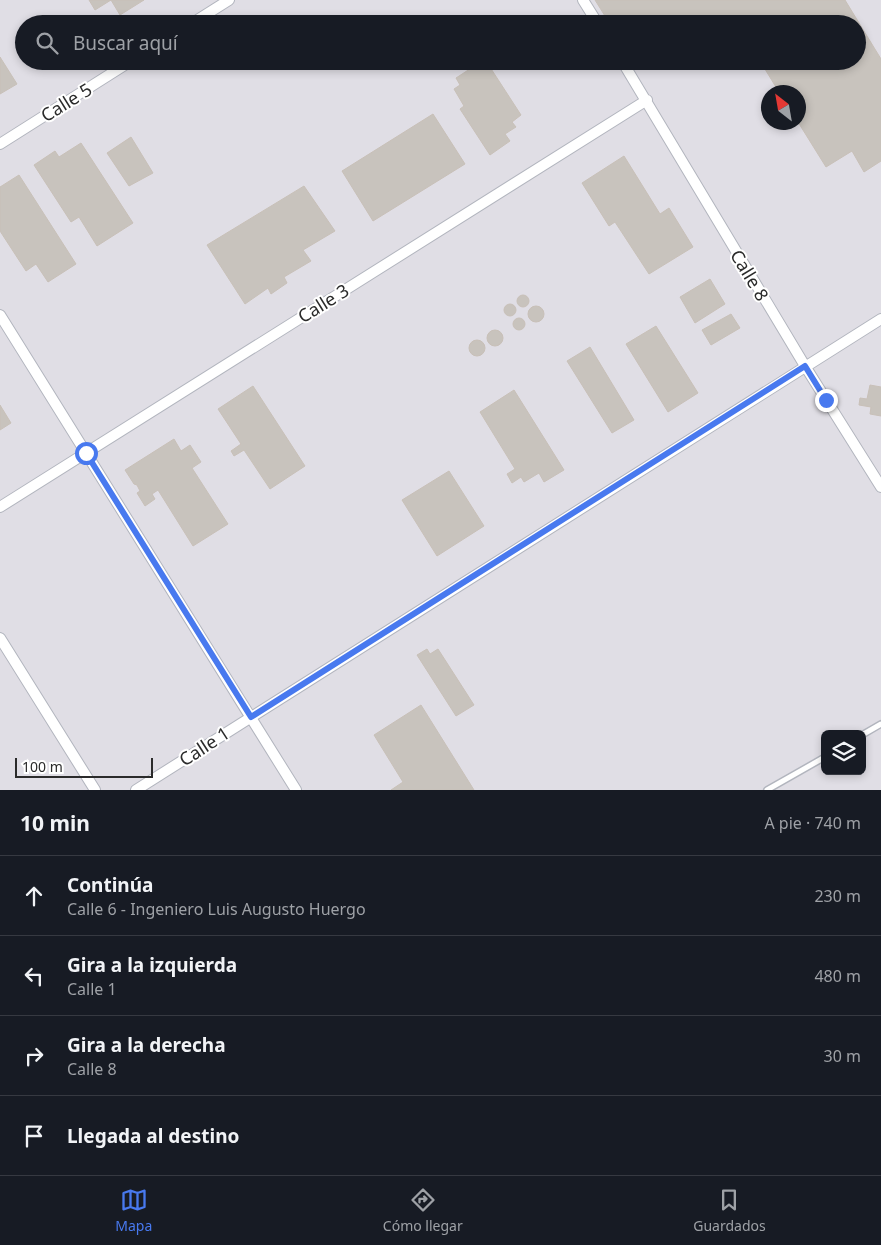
<!DOCTYPE html>
<html lang="es">
<head>
<meta charset="utf-8">
<style>
  body { margin:0; font-family:"Noto Sans",sans-serif; background:#242831; color:#f1f3f6 }
  .controls { position:absolute; right:15px; bottom:15px; display:grid; overflow:hidden; border-radius:8px; box-shadow:0 2px 8px #0003 }
  .controls button { width:45px; height:45px; display:grid; place-items:center; padding:0; border:0; border-bottom:1px solid #363941; background:#171b24; color:#f1f3f6; font:25px sans-serif }
  .compass { position:absolute; left:761px; top:85px; width:45px; height:45px; border-radius:50%; background:#171b24; box-shadow:0 2px 8px #0003; rotate:329deg }
  .scale { position:absolute; left:15px; bottom:12px; width:138px; box-sizing:border-box; padding-left:5px; border:2px solid #2b2b2b; border-top:0; font-size:14px; line-height:18px; white-space:nowrap; color:#2b2b2b; -webkit-text-stroke:4px #fff; paint-order:stroke }
  .stop { position:absolute; width:15px; height:15px; margin:-11px; border:4px solid #4879ef; border-radius:50%; background:#fff }
  .stop.end { background:#4879ef; border-color:#fff; box-shadow:0 1px 5px #0008 }
  .list { margin:0; padding:0; list-style:none }
  h2 { display:flex; justify-content:space-between; align-items:center; height:65px; margin:0; padding:0 20px; font-size:21px }
  h2 small { font-size:16px; font-weight:400; color:#9ea1a6 }
  .list li { display:grid; grid-template-columns:32px 1fr auto; gap:15px; align-items:center; box-sizing:border-box; height:80px; padding:0 20px; border-top:1px solid #363941 }
  .list b { display:block; font-size:19px; white-space:nowrap }
  .list p { margin:0; font-size:16px; white-space:nowrap; color:#9ea1a6 }
  .list em { font-size:16px; font-style:normal; color:#9ea1a6 }
  .icon { flex:none; width:28px; height:28px; fill:none; stroke:currentColor; stroke-width:2; stroke-linecap:round; stroke-linejoin:round }
  .map { position:relative; flex:none; width:881px; height:790px; overflow:hidden }
  .search { position:absolute; background:#171b24; box-shadow:0 2px 8px #0003; left:15px; right:15px; top:15px; height:55px; display:flex; align-items:center; gap:12px; box-sizing:border-box; padding:0 18px; border-radius:28px; color:#9ea1a6; font-size:19px }
  .sheet { height:385px; background:#171b24 }
  nav { display:flex; justify-content:space-around; align-items:center; box-sizing:border-box; height:70px; border-top:1px solid #363941; background:#171b24; font-size:14px; color:#9ea1a6 }
  nav a { display:grid; justify-items:center; gap:2px }
  nav .on { color:#4879ef }
  .map>svg:first-child { display:block }
  .industrial { fill:#e0dee5; fill-rule:evenodd }
  .building { fill:#c8c3bd; stroke:#c8c0b8 }
  .lines { fill:none; stroke-linecap:round; stroke-linejoin:round }
  .service-casing { stroke:#b2b5be; stroke-width:8 }
  .minor-casing { stroke:#b2b5be; stroke-width:12 }
  .service { stroke:#fff; stroke-width:5 }
  .minor { stroke:#fff; stroke-width:10 }
  .route { stroke:#4879ef; stroke-width:6 }
  .labels { text-anchor:middle; dominant-baseline:central; stroke-width:4; stroke-linejoin:round; paint-order:stroke }
  .street-label { font-size:18px; fill:#2b2b2b; stroke:#fff }
</style>
</head>
<body>
<div class="map">
<svg width="881" height="790" viewBox="0 0 881 790">
  <rect width="100%" height="100%" fill="#ece5de"/>
  <path class="industrial" d="M 0,0 L 881,0 L 881,790 L 0,790 ZM 24,24 L 857,24 L 857,61 L 24,61 ZM 768,92 L 798,92 L 798,122 L 768,122 ZM 825,734 L 862,734 L 862,771 L 825,771 Z"/>
  <path class="building" d="M 89,0 L 144,0 L 120,15 L 111,0 L 95,10 Z
    M 595,0 L 845,0 L 881,59 L 881,161 L 864,172 L 852,151 L 826,167 L 798,122 L 798,92 L 779,92 L 760,61 L 857,61 L 857,24 L 610,24 Z
    M 0,57 L 17,84 L 0,94 Z
    M 482,61 L 486,61 L 521,115 L 512,122 L 516,127 L 505,134 L 510,141 L 490,155 L 460,109 L 464,106 L 454,89 L 460,85 L 456,78 Z
    M 433,114 L 465,164 L 373,221 L 342,171 Z
    M 131,137 L 153,173 L 129,186 L 107,153 Z
    M 81,143 L 133,223 L 97,246 L 79,217 L 71,222 L 34,165 L 55,151 L 59,157 Z
    M 624,156 L 660,214 L 669,208 L 693,247 L 649,274 L 615,222 L 609,226 L 582,183 Z
    M 19,175 L 76,264 L 48,282 L 36,264 L 26,271 L 0,231 L 0,187 Z
    M 304,186 L 335,231 L 303,250 L 311,261 L 284,277 L 287,283 L 271,294 L 268,288 L 245,304 L 207,245 Z
    M 710,279 L 725,304 L 695,323 L 680,297 Z
    M517 301a6 6 0 1 1 12 0a6 6 0 1 1-12 0Z
    M504 310a6 6 0 1 1 12 0a6 6 0 1 1-12 0Z
    M528 314a8 8 0 1 1 16 0a8 8 0 1 1-16 0Z
    M 731,314 L 740,328 L 711,345 L 702,330 Z
    M513 324a6 6 0 1 1 12 0a6 6 0 1 1-12 0Z
    M 656,326 L 698,393 L 668,412 L 626,344 Z
    M487 338a8 8 0 1 1 16 0a8 8 0 1 1-16 0Z
    M469 348a8 8 0 1 1 16 0a8 8 0 1 1-16 0Z
    M 590,347 L 634,420 L 612,433 L 567,361 Z
    M 870,385 L 881,387 L 881,416 L 870,414 L 871,407 L 859,405 L 860,398 L 867,399 Z
    M 253,386 L 305,466 L 270,489 L 244,450 L 234,456 L 231,451 L 241,444 L 218,409 Z
    M 514,390 L 564,470 L 544,482 L 539,473 L 524,482 L 521,477 L 512,483 L 507,474 L 515,469 L 480,412 Z
    M 0,405 L 11,423 L 0,430 Z
    M 174,439 L 181,451 L 190,445 L 201,462 L 192,468 L 228,524 L 193,546 L 158,490 L 152,494 L 155,499 L 145,506 L 137,493 L 140,491 L 137,485 L 134,484 L 125,470 Z
    M 449,471 L 484,526 L 437,556 L 402,500 Z
    M 427,649 L 430,654 L 438,649 L 474,705 L 456,716 L 417,655 Z
    M 421,705 L 474,790 L 391,790 L 403,782 L 374,735 Z"/>
  <g class="lines">
    <g class="service-casing">
      <path id="service" d="M 862,735 L 881,724
        M 767,790 L 825,757"/>
    </g>
    <g class="minor-casing">
      <path id="minor" d="M 583,0 L 598,24
        M 191,24 L 229,0
        M 622,61 L 805,366 L 881,487
        M 0,144 L 131,61
        M 0,315 L 296,790
        M 0,507 L 647,100
        M 0,638 L 95,790
        M 136,790 L 881,319"/>
    </g>
    <use href="#service" class="service"/>
    <use href="#minor" class="minor"/>
  </g>
  <g class="lines">
    <path class="route" d="M 86,453 L 251,717 L 805,366 L 826,400"/>
  </g>
  <g class="labels">
    <g class="street-label">
      <text transform="translate(66 102) rotate(-32)">Calle 5</text>
      <text transform="translate(750 275) rotate(59)">Calle 8</text>
      <text transform="translate(323 303) rotate(-32)">Calle 3</text>
      <text transform="translate(204 746) rotate(-33)">Calle 1</text>
    </g>
  </g>
</svg>
<div class="controls">
<button><svg class="icon" aria-label="layers" viewBox="0 0 24 24"><path d="M12 4l9 5-9 5-9-5zM3 14l9 5 9-5"/></svg></button>
</div>
<svg class="compass" viewBox="-18 -18 36 36"><path d="M0-13l5 13h-10z" fill="#e53935"/><path d="M0 13l5-13h-10z" fill="#9ea1a6"/></svg>
<div class="scale">100 m</div>
<div class="stop" style="left:86px;top:453px"></div>
<div class="stop end" style="left:826px;top:400px"></div>
<div class="search"><svg class="icon" aria-label="search" viewBox="0 0 24 24"><circle cx="10" cy="10" r="6"/><path d="M15 15l6 6"/></svg>Buscar aquí</div>
</div>
<section class="sheet">
<h2>10 min<small>A pie · 740 m</small></h2>
<ul class="list">
<li><svg class="icon" aria-label="ahead" viewBox="0 0 24 24"><path d="M12 20V5M6 11l6-6 6 6"/></svg><div><b>Continúa</b><p>Calle 6 - Ingeniero Luis Augusto Huergo</p></div><em>230 m</em></li>
<li><svg class="icon" aria-label="left" viewBox="0 0 24 24"><path d="M17 20v-9H6M10 6l-5 5 5 5"/></svg><div><b>Gira a la izquierda</b><p>Calle 1</p></div><em>480 m</em></li>
<li><svg class="icon" aria-label="right" viewBox="0 0 24 24"><path d="M7 20v-9h11M14 6l5 5-5 5"/></svg><div><b>Gira a la derecha</b><p>Calle 8</p></div><em>30 m</em></li>
<li><svg class="icon" aria-label="arrive" viewBox="0 0 24 24"><path d="M6 21V4h12l-3 4 3 4H6"/></svg><div><b>Llegada al destino</b></div></li>
</ul>
</section>
<nav>
<a class="on"><svg class="icon" aria-label="map" viewBox="0 0 24 24"><path d="M3 6l6-2 6 2 6-2v14l-6 2-6-2-6 2zM9 4v14M15 6v14"/></svg>Mapa</a>
<a><svg class="icon" aria-label="directions" viewBox="0 0 24 24"><path d="M12 3l9 9-9 9-9-9zM9 14v-3h6M13 9l2 2-2 2"/></svg>Cómo llegar</a>
<a><svg class="icon" aria-label="saved" viewBox="0 0 24 24"><path d="M7 4h10v16l-5-4-5 4z"/></svg>Guardados</a>
</nav>
</body>
</html>
